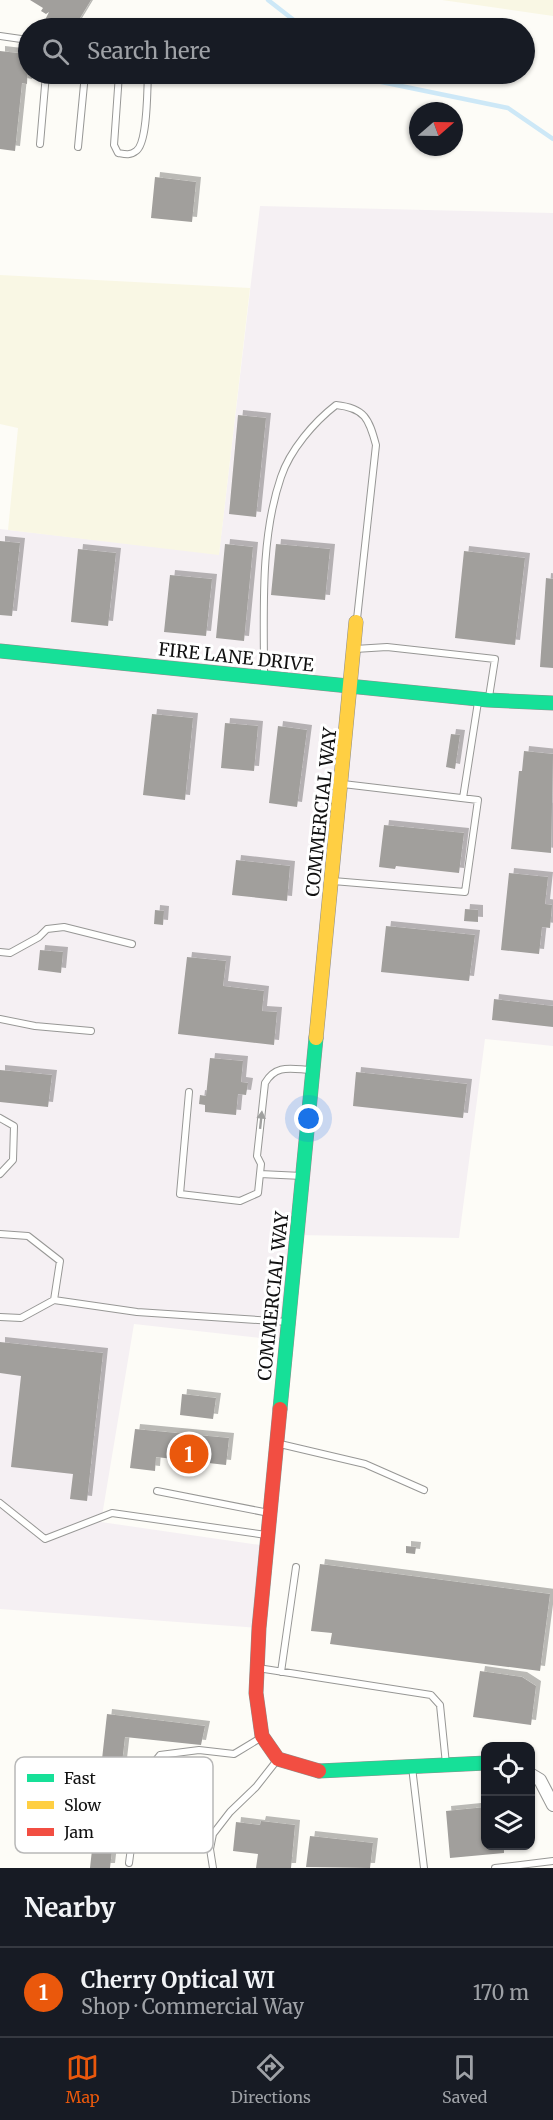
<!DOCTYPE html>
<html lang="en">
<head>
<meta charset="utf-8">
<style>
  body { margin:0; font-family:Merriweather,serif; background:#242831; color:#f1f3f6 }
  .controls { position:absolute; right:18px; bottom:18px; display:grid; overflow:hidden; border-radius:12px; box-shadow:0 2px 4px #0004 }
  .controls button { width:54px; height:54px; display:grid; place-items:center; padding:0; border:0; border-bottom:2px solid #363941; background:#171b24; color:#f1f3f6; font:30px sans-serif }
  .compass { position:absolute; left:409px; top:102px; width:54px; height:54px; border-radius:50%; background:#171b24; box-shadow:0 2px 4px #0004; rotate:70deg }
  .you { position:absolute; left:309px; top:1119px; width:21px; height:21px; margin:-15px; border:4px solid #fff; border-radius:50%; background:#1a73e8; box-shadow:0 0 0 9px #1a73e833 }
  .badge { display:grid; place-items:center; width:39px; height:39px; border-radius:50%; background:#ea580c; color:#fff; font-size:20px; font-weight:700 }
  .pin { position:absolute; translate:-50% -50%; border:3px solid #fff; box-shadow:0 2px 6px #0006 }
  .list { margin:0; padding:0; list-style:none }
  h2 { display:flex; justify-content:space-between; align-items:center; height:78px; margin:0; padding:0 24px; font-size:26px }
  h2 small { font-size:20px; font-weight:400; color:#9ea1a6 }
  .list li { display:grid; grid-template-columns:39px 1fr auto; gap:18px; align-items:center; box-sizing:border-box; height:90px; padding:0 24px; border-top:2px solid #363941 }
  .list b { display:block; font-size:22px; white-space:nowrap }
  .list p { margin:0; font-size:20px; white-space:nowrap; color:#9ea1a6 }
  .list em { font-size:20px; font-style:normal; color:#9ea1a6 }
  .icon { flex:none; width:33px; height:33px; fill:none; stroke:currentColor; stroke-width:2; stroke-linecap:round; stroke-linejoin:round }
  .map { position:relative; flex:none; width:553px; height:1868px; overflow:hidden }
  .search { position:absolute; background:#171b24; box-shadow:0 2px 4px #0004; left:18px; right:18px; top:18px; height:66px; display:flex; align-items:center; gap:15px; box-sizing:border-box; padding:0 21px; border-radius:33px; color:#9ea1a6; font-size:22px }
  .sheet { height:168px; background:#171b24 }
  nav { display:flex; justify-content:space-around; align-items:center; box-sizing:border-box; height:84px; border-top:2px solid #363941; background:#171b24; font-size:16px; color:#9ea1a6 }
  nav a { display:grid; justify-items:center; gap:3px }
  nav .on { color:#ea580c }
  .map>svg:first-child { display:block }
  .industrial { fill:#f5f0f3 }
  .farmland { fill:#f9f7e4 }
  .lines { fill:none; stroke-linecap:round; stroke-linejoin:round }
  .stream { stroke:#cde8f7; stroke-width:4.5 }
  .building { fill:#a19f9c; filter:url(#shadow) }
  .lane-casing { stroke:#979795; stroke-width:8 }
  .street-casing { stroke:#979795; stroke-width:14 }
  .fast-casing { stroke:#8e8d8b; stroke-width:15 }
  .slow-casing { stroke:#8e8d8b; stroke-width:15 }
  .jam-casing { stroke:#8e8d8b; stroke-width:15 }
  .lane { stroke:#fffffe; stroke-width:6 }
  .street { stroke:#fffffe; stroke-width:12 }
  .fast { stroke:#16e098; stroke-width:14 }
  .slow { stroke:#ffcf43; stroke-width:14 }
  .jam { stroke:#f24e42; stroke-width:14 }
  .oneway { fill:#a0a09f }
  .labels { text-anchor:middle; dominant-baseline:central; stroke-width:6; stroke-linejoin:round; paint-order:stroke }
  .street-label { font-size:18px; fill:#111; stroke:#fff }
  .key { fill:#fff; stroke:#b8b8b8; stroke-width:1.5 }
  .key-label { font-size:16px; fill:#111 }
</style>
</head>
<body>
<div class="map">
<svg width="553" height="1868" viewBox="0 0 553 1868">
  <defs>
    <filter id="shadow"><feDropShadow dx="5" dy="-5" stdDeviation="0" flood-color="#0004"/></filter>
  </defs>
  <rect width="100%" height="100%" fill="#fdfcf7"/>
  <path class="industrial" d="M 260,206 L 553,213 L 553,1046 L 485,1039 L 459,1238 L 298,1235 L 287,1341 L 134,1324 L 101,1522 L 267,1546 L 259,1628 L 0,1609 L 0,529 L 219,554 Z"/>
  <path class="farmland" d="M 442,0 L 553,0 L 553,16 Z
    M 0,275 L 250,288 L 219,555 L 8,530 L 18,428 L 0,424 Z"/>
  <g class="lines">
    <path class="stream" d="M 268,0 L 304,28
      M 361,74 L 367,79 L 508,108 L 553,139"/>
  </g>
  <path class="building" d="M 30,0 L 91,0 L 74,28 L 50,28 L 45,20 L 49,12 L 46,14 L 41,11 L 43,8 Z
    M 0,51 L 26,54 L 25,62 L 28,63 L 27,84 L 22,83 L 15,151 L 0,149 Z
    M 155,177 L 196,182 L 192,222 L 151,218 Z
    M 238,415 L 266,418 L 256,517 L 229,514 Z
    M 0,541 L 20,543 L 12,616 L 0,615 Z
    M 225,544 L 253,547 L 244,641 L 216,638 Z
    M 276,544 L 330,549 L 325,600 L 271,595 Z
    M 78,549 L 116,553 L 108,626 L 71,622 Z
    M 464,551 L 525,558 L 515,645 L 455,638 Z
    M 170,575 L 212,579 L 206,636 L 164,632 Z
    M 546,578 L 553,579 L 553,668 L 540,667 Z
    M 152,714 L 193,718 L 185,800 L 143,795 Z
    M 225,723 L 258,726 L 254,771 L 221,768 Z
    M 278,726 L 307,730 L 297,807 L 269,803 Z
    M 451,734 L 460,735 L 455,769 L 446,767 Z
    M 524,751 L 553,754 L 551,853 L 511,849 L 519,771 L 522,771 Z
    M 384,825 L 464,833 L 459,873 L 396,866 L 395,869 L 379,867 Z
    M 236,860 L 290,866 L 287,901 L 232,895 Z
    M 509,873 L 548,877 L 545,904 L 552,905 L 550,928 L 542,927 L 539,954 L 501,950 Z
    M 465,909 L 478,910 L 478,922 L 464,921 Z
    M 155,910 L 164,911 L 163,925 L 154,924 Z
    M 386,926 L 475,935 L 469,981 L 381,972 Z
    M 40,950 L 63,952 L 61,973 L 38,970 Z
    M 187,957 L 226,961 L 223,986 L 264,991 L 262,1011 L 277,1012 L 274,1045 L 178,1034 Z
    M 494,999 L 553,1006 L 553,1027 L 492,1020 Z
    M 210,1058 L 243,1061 L 241,1082 L 248,1083 L 246,1095 L 238,1094 L 236,1115 L 205,1112 L 205,1105 L 199,1104 L 200,1095 L 206,1096 Z
    M 0,1070 L 52,1075 L 48,1107 L 0,1102 Z
    M 356,1072 L 467,1084 L 463,1118 L 353,1106 Z
    M 0,1342 L 103,1353 L 87,1501 L 70,1499 L 73,1474 L 11,1467 L 21,1376 L 0,1373 Z
    M 182,1394 L 216,1398 L 213,1419 L 180,1415 Z
    M 135,1429 L 229,1438 L 226,1465 L 156,1457 L 155,1471 L 130,1468 Z
    M 406,1546 L 416,1547 L 415,1554 L 406,1553 Z
    M 320,1564 L 550,1594 L 540,1671 L 330,1644 L 332,1633 L 311,1631 Z
    M 480,1671 L 522,1677 L 536,1686 L 531,1725 L 473,1717 Z
    M 107,1714 L 205,1726 L 201,1745 L 125,1737 L 110,1868 L 90,1868 Z
    M 486,1807 L 486,1846 L 504,1846 L 504,1853 L 450,1858 L 446,1811 Z
    M 261,1821 L 295,1825 L 291,1868 L 256,1868 L 258,1854 L 233,1851 L 236,1822 L 260,1825 Z
    M 310,1836 L 373,1843 L 370,1868 L 306,1867 Z"/>
  <g class="lines">
    <g class="lane-casing">
      <path id="lane" d="M 0,36 L 28,40
        M 119,74 L 114,145 L 118,153 C 124,154 130,156 136,151 C 148,143 147,89 148,74
        M 40,144 L 46,74
        M 78,147 L 85,74
        M 355,649 L 387,647 L 495,659 L 489,697
        M 264,674 C 264,610 260,538 281,477 C 290,450 314,422 336,405 C 365,408 369,419 376,445 L 357,619
        M 463,798 L 478,702
        M 333,881 L 465,892 L 478,800 L 343,784
        M 0,952 L 10,953 L 39,937 L 47,929 L 64,927 L 132,944
        M 0,1019 L 35,1026 L 91,1031
        M 189,1092 L 180,1194 L 240,1201 L 258,1193 L 261,1164 L 257,1156 L 265,1083 C 276,1064 291,1069 310,1070
        M 0,1118 L 14,1126 L 13,1160 L 0,1174
        M 260,1174 L 302,1176
        M 0,1234 L 28,1236 L 60,1261 L 54,1300
        M 0,1317 L 21,1318 L 54,1300 L 137,1312 L 288,1322
        M 280,1444 L 365,1464 L 424,1490
        M 157,1491 L 269,1513
        M 0,1503 L 45,1539 L 112,1513 L 266,1535
        M 258,1668 L 431,1695 L 440,1705 L 446,1764
        M 281,1672 L 296,1567
        M 412,1767 L 424,1868
        M 129,1863 L 140,1780 L 160,1755 L 199,1750 L 234,1754 L 262,1737
        M 213,1868 L 210,1849 L 213,1834 L 230,1812 L 256,1787 L 278,1759
        M 495,1868 L 553,1861"/>
    </g>
    <g class="street-casing">
      <path id="street" d="M 530,1774 L 540,1780 L 553,1805"/>
    </g>
    <g class="fast-casing">
      <path id="fast" d="M 0,651 L 488,700 L 553,703
        M 280,1409 L 316,1038
        M 319,1771 L 486,1763"/>
    </g>
    <g class="slow-casing">
      <path id="slow" d="M 316,1038 L 356,622"/>
    </g>
    <g class="jam-casing">
      <path id="jam" d="M 280,1409 L 259,1628 L 256,1693 L 262,1736 L 278,1759 L 319,1771"/>
    </g>
    <use href="#lane" class="lane"/>
    <use href="#street" class="street"/>
    <use href="#fast" class="fast"/>
    <use href="#slow" class="slow"/>
    <use href="#jam" class="jam"/>
  </g>
  <defs><path id="oneway-solid" d="M-6-.8H1V-3.2L6.5 0L1 3.2V.8H-6Z" transform="scale(1.5)"/></defs>
  <use class="oneway" href="#oneway-solid" transform="translate(261 1120) rotate(-84)"/>
  <g class="labels">
    <g class="street-label">
      <text transform="translate(236 657) rotate(6)">FIRE LANE DRIVE</text>
      <text transform="translate(321 812) rotate(-84)">COMMERCIAL WAY</text>
      <text transform="translate(273 1296) rotate(-84)">COMMERCIAL WAY</text>
    </g>
  </g>
  <rect x="15" y="1757" width="198" height="96" rx="9" class="key"/>
  <rect x="27" y="1774" width="27" height="8" fill="#16e098"/>
  <rect x="27" y="1801" width="27" height="8" fill="#ffcf43"/>
  <rect x="27" y="1828" width="27" height="8" fill="#f24e42"/>
  <g class="key-label">
    <text x="64" y="1784">Fast</text>
    <text x="64" y="1811">Slow</text>
    <text x="64" y="1838">Jam</text>
  </g>
</svg>
<div class="controls">
<button><svg class="icon" aria-label="locate" viewBox="0 0 24 24"><circle cx="12" cy="12" r="6"/><path d="M12 2v4M12 18v4M2 12h4M18 12h4"/></svg></button>
<button><svg class="icon" aria-label="layers" viewBox="0 0 24 24"><path d="M12 4l9 5-9 5-9-5zM3 14l9 5 9-5"/></svg></button>
</div>
<svg class="compass" viewBox="-18 -18 36 36"><path d="M0-13l5 13h-10z" fill="#e53935"/><path d="M0 13l5-13h-10z" fill="#9ea1a6"/></svg>
<div class="you"></div>
<div class="pin badge" style="left:189px;top:1454px">1</div>
<div class="search"><svg class="icon" aria-label="search" viewBox="0 0 24 24"><circle cx="10" cy="10" r="6"/><path d="M15 15l6 6"/></svg>Search here</div>
</div>
<section class="sheet">
<h2>Nearby<small></small></h2>
<ul class="list">
<li><span class="badge">1</span><div><b>Cherry Optical WI</b><p>Shop · Commercial Way</p></div><em>170 m</em></li>
</ul>
</section>
<nav>
<a class="on"><svg class="icon" aria-label="map" viewBox="0 0 24 24"><path d="M3 6l6-2 6 2 6-2v14l-6 2-6-2-6 2zM9 4v14M15 6v14"/></svg>Map</a>
<a><svg class="icon" aria-label="directions" viewBox="0 0 24 24"><path d="M12 3l9 9-9 9-9-9zM9 14v-3h6M13 9l2 2-2 2"/></svg>Directions</a>
<a><svg class="icon" aria-label="saved" viewBox="0 0 24 24"><path d="M7 4h10v16l-5-4-5 4z"/></svg>Saved</a>
</nav>
</body>
</html>
